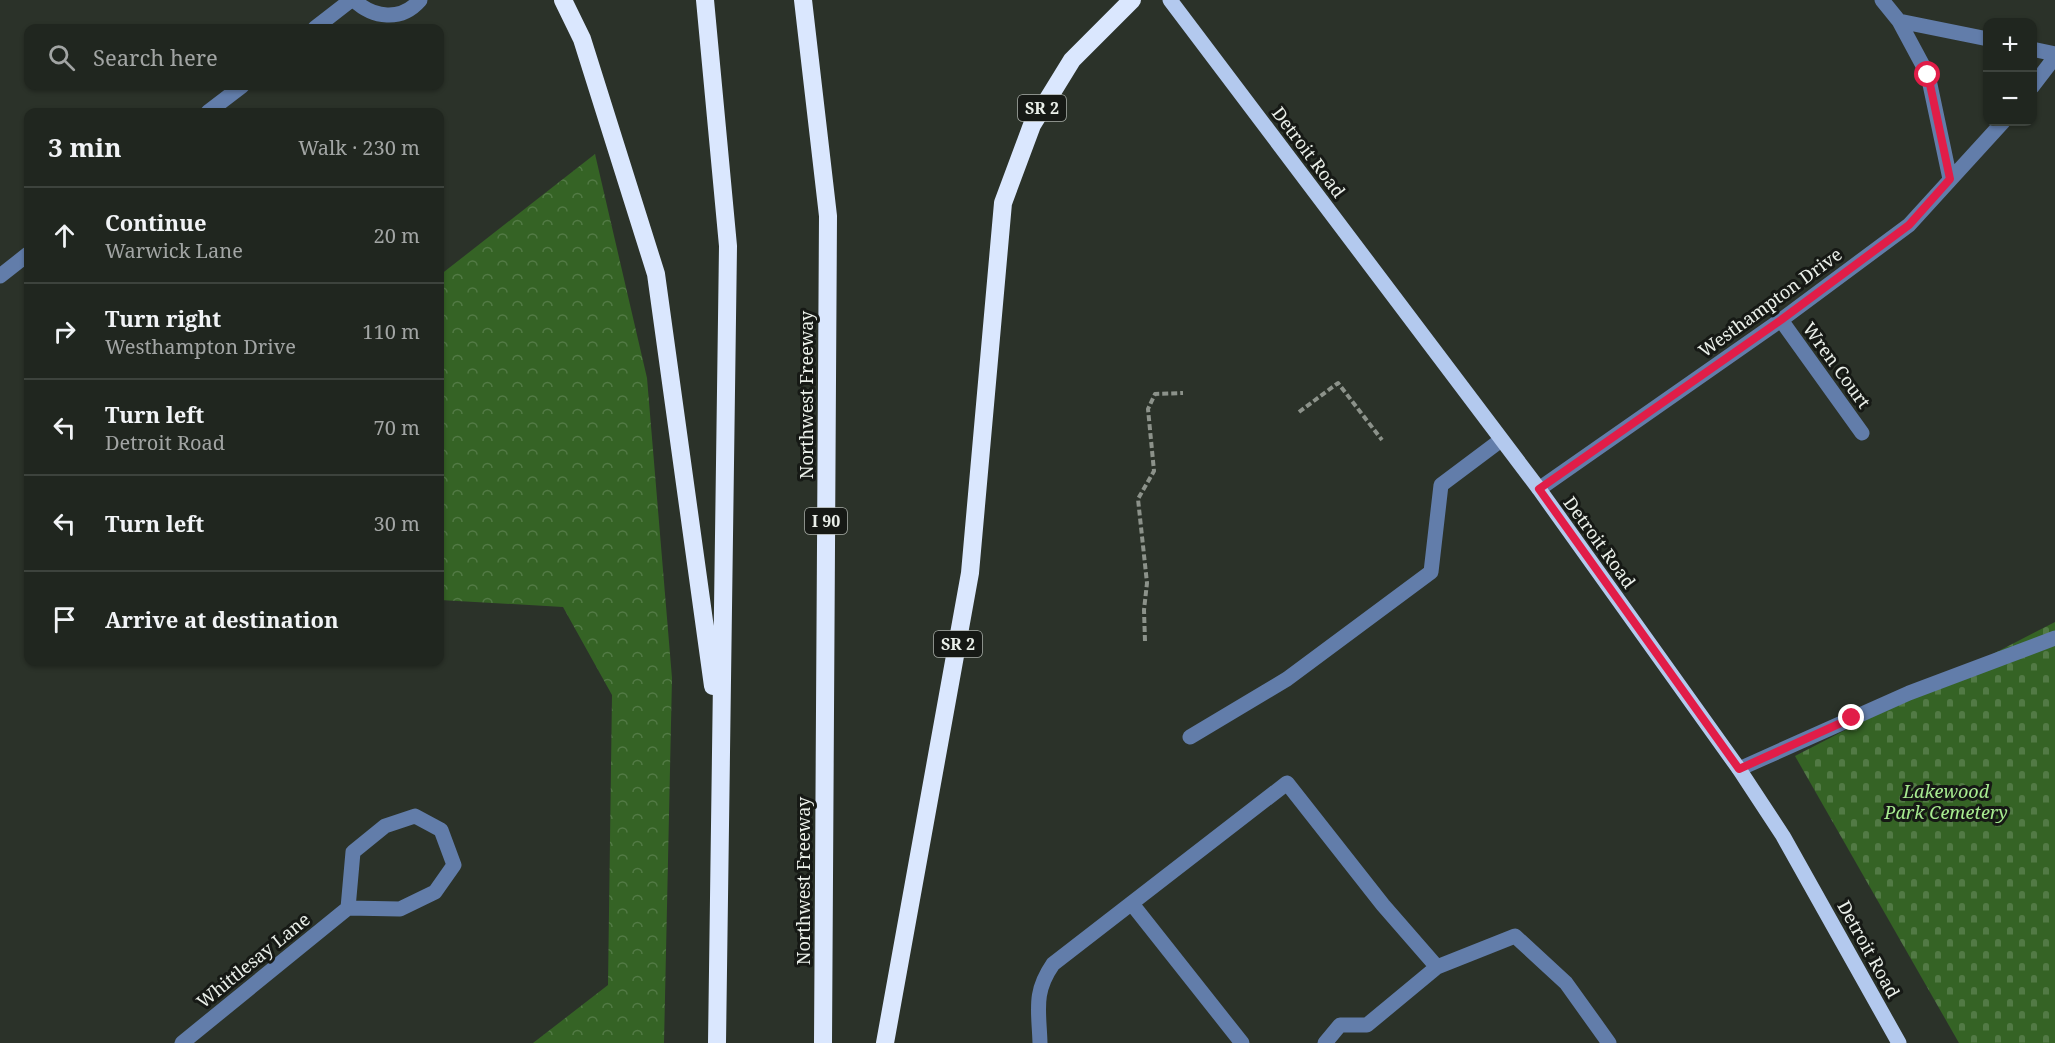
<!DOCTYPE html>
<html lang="en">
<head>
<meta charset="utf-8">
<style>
  body { margin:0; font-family:"Noto Serif",serif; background:#2d322c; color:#f1f3f6 }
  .controls { position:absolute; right:18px; top:18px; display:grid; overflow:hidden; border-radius:12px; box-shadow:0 2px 4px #0004 }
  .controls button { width:54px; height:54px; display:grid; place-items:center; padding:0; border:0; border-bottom:2px solid #3d433d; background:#20261f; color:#f1f3f6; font:30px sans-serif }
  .stop { position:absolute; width:18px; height:18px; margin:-14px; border:4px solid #e11d48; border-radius:50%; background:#fff }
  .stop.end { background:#e11d48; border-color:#fff; box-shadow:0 2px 6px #0008 }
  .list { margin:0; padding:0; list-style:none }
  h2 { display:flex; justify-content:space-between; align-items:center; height:78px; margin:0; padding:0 24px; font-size:26px }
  h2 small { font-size:20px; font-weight:400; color:#a2a5a4 }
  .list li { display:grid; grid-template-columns:39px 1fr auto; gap:18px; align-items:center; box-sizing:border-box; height:96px; padding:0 24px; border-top:2px solid #3d433d }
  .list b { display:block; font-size:22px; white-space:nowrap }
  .list p { margin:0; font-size:20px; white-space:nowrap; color:#a2a5a4 }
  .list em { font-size:20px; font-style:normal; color:#a2a5a4 }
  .icon { flex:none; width:33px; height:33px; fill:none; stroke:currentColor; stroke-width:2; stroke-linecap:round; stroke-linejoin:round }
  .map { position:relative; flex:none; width:2055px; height:1043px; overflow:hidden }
  .search { position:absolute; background:#20261f; box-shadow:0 2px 4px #0004; left:24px; top:24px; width:420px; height:66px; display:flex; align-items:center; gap:15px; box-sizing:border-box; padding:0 21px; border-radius:12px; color:#a2a5a4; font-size:22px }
  .panel { position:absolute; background:#20261f; box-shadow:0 2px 4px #0004; left:24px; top:108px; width:420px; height:558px; border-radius:12px }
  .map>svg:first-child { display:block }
  .forest { fill:url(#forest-crowns) }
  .cemetery { fill:url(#cemetery-stones) }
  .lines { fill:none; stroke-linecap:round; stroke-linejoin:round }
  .path { stroke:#8c928a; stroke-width:4; stroke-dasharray:6 3; stroke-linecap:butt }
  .minor { stroke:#627daa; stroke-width:15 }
  .major { stroke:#b3c9ee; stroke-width:15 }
  .highway { stroke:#dae7fe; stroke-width:18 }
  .route { stroke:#e11d48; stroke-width:8 }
  .labels { text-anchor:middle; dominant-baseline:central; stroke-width:6; stroke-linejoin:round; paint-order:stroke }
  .shield { fill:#161915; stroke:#aaafa9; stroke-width:1.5 }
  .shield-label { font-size:16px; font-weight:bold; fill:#eaefe9 }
  .street-label { font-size:18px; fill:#eaefe9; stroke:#161915 }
  .park-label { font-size:18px; font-style:italic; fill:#a7eb90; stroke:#161915 }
</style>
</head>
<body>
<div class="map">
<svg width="2055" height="1043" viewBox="0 0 2055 1043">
  <defs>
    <pattern id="forest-crowns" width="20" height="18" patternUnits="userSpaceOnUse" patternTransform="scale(1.5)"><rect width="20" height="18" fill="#356325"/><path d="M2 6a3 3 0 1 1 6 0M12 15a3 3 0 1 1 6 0" fill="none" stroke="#527a45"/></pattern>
    <pattern id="cemetery-stones" width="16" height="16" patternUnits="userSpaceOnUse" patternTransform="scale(1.5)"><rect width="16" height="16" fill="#356325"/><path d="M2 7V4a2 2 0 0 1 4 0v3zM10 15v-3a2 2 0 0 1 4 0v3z" fill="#527a45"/></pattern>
  </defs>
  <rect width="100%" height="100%" fill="#2b3229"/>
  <path class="forest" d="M 595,154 L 647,378 L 672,678 L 664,1043 L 533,1043 L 608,985 L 612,695 L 563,607 L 440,600 L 440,275 Z"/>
  <path class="cemetery" d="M 2055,622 L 2055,1043 L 1959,1043 L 1795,756 Z"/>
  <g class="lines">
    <path class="path" d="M 1299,412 L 1338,383 L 1382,440
      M 1145,641 L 1144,610 L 1147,583 L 1138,499 L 1154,471 L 1148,409 L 1155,394 L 1183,393"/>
    <path class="minor" d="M 354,0 C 373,18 401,22 420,0
      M 1882,0 L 1899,21 L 1988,39
      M 1899,21 L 1928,75 L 1950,179
      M 315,28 L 351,0
      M 2032,49 L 2055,54
      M 2032,87 L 2055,57
      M 208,112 L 242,86
      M 0,276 L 28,254
      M 1781,320 L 1862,433
      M 1539,489 L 1781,320 L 1909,225 L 2003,122
      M 1190,737 L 1287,679 L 1431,572 L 1441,485 L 1501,440
      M 1739,769 L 1909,693 L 2055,638
      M 1132,904 L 1242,1043
      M 182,1043 L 348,908 L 400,909 L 435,892 L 454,865 L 441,830 L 415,816 L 385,826 L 353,852 L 348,908
      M 1040,1043 C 1039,1010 1033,993 1053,964 L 1287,783 L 1383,905 L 1437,967 L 1515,936 L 1566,983 L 1609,1043
      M 1325,1043 L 1340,1025 L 1367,1025 L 1437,967"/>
    <path class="major" d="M 1170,0 L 1539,489 L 1739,769 L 1783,836 L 1899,1043"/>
    <path class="highway" d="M 563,0 L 582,39 L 656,274 L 713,686
      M 705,0 L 728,246 L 717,1043
      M 803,0 L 828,216 L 823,1043
      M 885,1043 L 970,573 L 1003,203 L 1032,125 L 1072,60 L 1132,0"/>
  </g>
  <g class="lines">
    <path class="route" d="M 1852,718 L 1739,769 L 1539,489 L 1781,320 L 1909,225 L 1950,179 L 1928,75"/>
  </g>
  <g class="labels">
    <g class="shield">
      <rect x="1018" y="95" width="48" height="26" rx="4.5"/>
      <rect x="805" y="508" width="42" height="26" rx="4.5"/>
      <rect x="934" y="631" width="48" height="26" rx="4.5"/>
    </g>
    <g class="shield-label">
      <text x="1042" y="108">SR 2</text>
      <text x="826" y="521">I 90</text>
      <text x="958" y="644">SR 2</text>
    </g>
    <g class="street-label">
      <text transform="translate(1309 152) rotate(53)">Detroit Road</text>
      <text transform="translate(1770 302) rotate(-36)">Westhampton Drive</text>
      <text transform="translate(1837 365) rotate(54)">Wren Court</text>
      <text transform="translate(806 395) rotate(-90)">Northwest Freeway</text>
      <text transform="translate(1600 542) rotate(54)">Detroit Road</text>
      <text transform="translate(803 881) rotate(-90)">Northwest Freeway</text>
      <text transform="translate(1869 949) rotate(61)">Detroit Road</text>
      <text transform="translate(253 960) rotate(-39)">Whittlesay Lane</text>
    </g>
    <g class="park-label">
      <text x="1946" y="791">Lakewood<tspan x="1946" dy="21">Park Cemetery</tspan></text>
    </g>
  </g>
</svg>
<div class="controls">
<button>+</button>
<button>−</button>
</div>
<div class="stop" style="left:1928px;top:75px"></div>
<div class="stop end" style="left:1852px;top:718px"></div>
<div class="search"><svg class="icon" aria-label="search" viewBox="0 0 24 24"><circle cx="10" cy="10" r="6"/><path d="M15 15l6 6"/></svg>Search here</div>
<section class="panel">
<h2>3 min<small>Walk · 230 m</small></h2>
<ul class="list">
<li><svg class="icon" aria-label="ahead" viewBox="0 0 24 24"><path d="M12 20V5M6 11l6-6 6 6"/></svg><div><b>Continue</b><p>Warwick Lane</p></div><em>20 m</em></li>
<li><svg class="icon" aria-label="right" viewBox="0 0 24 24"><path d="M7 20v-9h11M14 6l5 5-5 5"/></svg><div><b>Turn right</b><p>Westhampton Drive</p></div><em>110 m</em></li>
<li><svg class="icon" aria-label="left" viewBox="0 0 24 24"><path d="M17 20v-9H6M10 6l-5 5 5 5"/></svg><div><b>Turn left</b><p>Detroit Road</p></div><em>70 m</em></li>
<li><svg class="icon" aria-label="left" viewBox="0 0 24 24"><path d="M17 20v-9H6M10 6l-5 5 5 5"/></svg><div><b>Turn left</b></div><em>30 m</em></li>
<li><svg class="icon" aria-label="arrive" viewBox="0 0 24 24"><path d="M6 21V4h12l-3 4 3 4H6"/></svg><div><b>Arrive at destination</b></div></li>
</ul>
</section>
</div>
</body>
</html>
